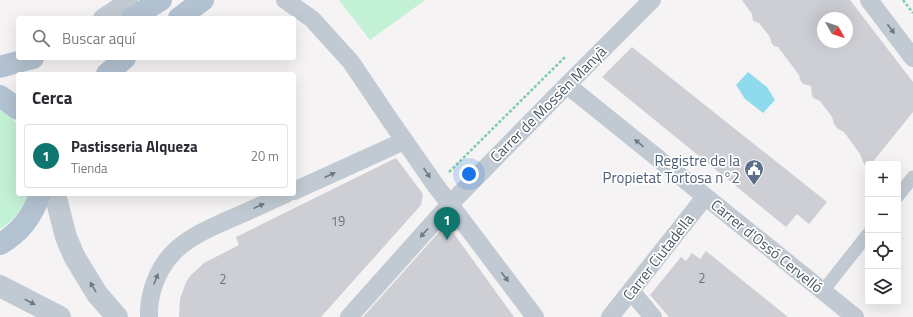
<!DOCTYPE html>
<html lang="es">
<head>
<meta charset="utf-8">
<style>
  body { margin:0; font-family:"Titillium Web",sans-serif; background:#f7f7f7; color:#2b2b33 }
  .controls { position:absolute; right:12px; bottom:12px; display:grid; overflow:hidden; border-radius:4px; box-shadow:0 4px 16px #0002 }
  .controls button { width:36px; height:36px; display:grid; place-items:center; padding:0; border:0; border-bottom:1px solid #e1e1e2; background:#fff; color:#2b2b33; font:20px sans-serif }
  .compass { position:absolute; left:817px; top:12px; width:36px; height:36px; border-radius:50%; background:#fff; box-shadow:0 4px 16px #0002; rotate:129deg }
  .you { position:absolute; left:469px; top:174px; width:14px; height:14px; margin:-10px; border:3px solid #fff; border-radius:50%; background:#1a73e8; box-shadow:0 0 0 6px #1a73e833 }
  .badge { display:grid; place-items:center; width:26px; height:26px; border-radius:50%; background:#0f766e; color:#fff; font-size:13px; font-weight:700 }
  .pin { position:absolute; translate:-50% -33px; filter:drop-shadow(0 1px 2px #0008) }
  .pin::after { content:''; position:absolute; top:21px; width:14px; height:12px; background:inherit; clip-path:polygon(0 0,100% 0,50% 100%) }
  .list { margin:0; padding:0; list-style:none }
  h2 { display:flex; justify-content:space-between; align-items:center; height:52px; margin:0; padding:0 16px; font-size:17px }
  h2 small { font-size:13px; font-weight:400; color:#7c7c81 }
  .list li { display:grid; grid-template-columns:26px 1fr auto; gap:12px; align-items:center; box-sizing:border-box; height:64px; margin:0 8px 8px; padding:0 8px; border:1px solid #e1e1e2; border-radius:4px }
  .list b { display:block; font-size:15px; white-space:nowrap }
  .list p { margin:0; font-size:13px; white-space:nowrap; color:#7c7c81 }
  .list em { font-size:13px; font-style:normal; color:#7c7c81 }
  .icon { flex:none; width:22px; height:22px; fill:none; stroke:currentColor; stroke-width:2; stroke-linecap:round; stroke-linejoin:round }
  .map { position:relative; flex:none; width:913px; height:317px; overflow:hidden }
  .search { position:absolute; background:#fff; box-shadow:0 4px 16px #0002; left:16px; top:16px; width:280px; height:44px; display:flex; align-items:center; gap:10px; box-sizing:border-box; padding:0 14px; border-radius:4px; color:#7c7c81; font-size:15px }
  .panel { position:absolute; background:#fff; box-shadow:0 4px 16px #0002; left:16px; top:72px; width:280px; height:124px; border-radius:4px }
  .map>svg:first-child { display:block }
  .green { fill:#c3f1d5 }
  .water { fill:#90daee }
  .building { fill:#cdcfd5; fill-rule:evenodd }
  .lines { fill:none; stroke-linecap:round; stroke-linejoin:round }
  .path { stroke:#7ad0a6; stroke-width:2.5; stroke-dasharray:3 2; stroke-linecap:butt }
  .pedestrian { stroke:#c1cad2; stroke-width:13 }
  .minor { stroke:#c1cad2; stroke-width:18 }
  .tertiary { stroke:#c1cad2; stroke-width:22 }
  .primary { stroke:#b3c2d1; stroke-width:22 }
  .oneway { fill:#6e7983 }
  .labels { text-anchor:middle; dominant-baseline:central; stroke-width:3.5; stroke-linejoin:round; paint-order:stroke }
  .number-label { font-size:13px; fill:#6b747e }
  .street-label { font-size:15px; fill:#4a5661; stroke:#fff }
  .service-label { font-size:15px; fill:#4e5e75; stroke:#fff; text-anchor:end }
</style>
</head>
<body>
<div class="map">
<svg width="913" height="317" viewBox="0 0 913 317">
  <rect width="100%" height="100%" fill="#f5f3f3"/>
  <path class="green" d="M 339,0 L 425,0 L 370,40 Z
    M 0,108 L 5,111 L 18,125 L 18,194 L 28,194 C 24,207 12,223 0,229 Z"/>
  <path class="water" d="M 748,72 L 767,87 L 775,100 L 763,113 L 745,99 L 736,85 Z"/>
  <path class="building" d="M 742,0 L 850,0 L 913,82 L 913,112 L 871,164 L 868,164 L 866,169 L 860,154 L 844,132 L 838,129 L 834,124 L 832,117 L 820,101 L 815,99 L 812,96 L 811,86 L 803,84 L 800,80 L 799,75 L 778,47 L 774,46 L 771,42 L 770,37 L 759,23 L 753,21 L 752,14 ZM 823,18 L 847,18 L 847,42 L 823,42 Z
    M 632,47 L 827,202 L 809,224 L 797,214 L 786,227 L 602,77 Z
    M 396,158 L 423,194 L 421,205 L 321,317 L 179,317 L 180,299 L 186,282 L 191,275 L 204,263 L 239,245 L 236,237 Z
    M 440,231 L 452,231 L 514,317 L 363,317 Z
    M 706,251 L 788,317 L 669,317 L 650,295 L 681,257 L 686,261 L 692,253 L 700,259 Z"/>
  <g class="lines">
    <path class="path" d="M 903,0 L 913,13
      M 449,172 L 565,57"/>
    <path class="pedestrian" d="M 898,196 L 913,177
      M 823,291 L 868,234"/>
    <path class="minor" d="M 285,0 L 312,19 L 351,62 L 390,120 L 436,186 L 535,317
      M 869,0 L 913,58
      M 102,18 L 129,0
      M 567,85 L 855,317
      M 294,191 L 404,141
      M 631,291 L 653,317
      M 149,317 C 148,292 159,265 177,249 C 192,235 213,227 230,219 C 249,211 268,202 286,194
      M 349,317 L 450,204 L 567,85 L 652,0
      M 610,317 L 705,197"/>
    <path class="tertiary" d="M 51,194 L 57,202 L 66,237 L 74,256 L 97,294 L 117,317
      M 0,286 L 60,317"/>
    <path class="primary" d="M 132,18 L 161,0
      M 179,18 L 203,0
      M 0,67 L 33,58
      M 107,74 L 125,58
      M 0,96 L 18,109
      M 0,244 C 20,233 33,215 40,194"/>
  </g>
  <defs><path id="oneway-solid" d="M-6-.8H1V-3.2L6.5 0L1 3.2V.8H-6Z"/></defs>
  <g class="oneway">
    <use href="#oneway-solid" transform="translate(891 29) rotate(53)"/>
    <use href="#oneway-solid" transform="translate(639 143) rotate(-141)"/>
    <use href="#oneway-solid" transform="translate(427 173) rotate(56)"/>
    <use href="#oneway-solid" transform="translate(330 175) rotate(-24)"/>
    <use href="#oneway-solid" transform="translate(259 206) rotate(-24)"/>
    <use href="#oneway-solid" transform="translate(424 233) rotate(132)"/>
    <use href="#oneway-solid" transform="translate(505 277) rotate(53)"/>
    <use href="#oneway-solid" transform="translate(156 279) rotate(-68)"/>
    <use href="#oneway-solid" transform="translate(93 287) rotate(-121)"/>
    <use href="#oneway-solid" transform="translate(30 302) rotate(27)"/>
  </g>
  <defs>
    <g id="civic-pin" transform="scale(1)"><path d="M0 17L-7.5 6A9.5 9.5 0 1 1 7.5 6Z" fill="#5c6f8a" stroke="#fff"/><path d="M-.6-6.5H3V-4.5H.6V-3L4-1V1h2V6H-6V1h2V-1L-.6-3ZM-1.2 2.5V6h2.4V2.5Z" fill="#fff"/></g>
  </defs>
  <g fill-rule="evenodd">
    <use href="#civic-pin" x="754" y="169"/>
  </g>
  <g class="labels">
    <g class="number-label">
      <text x="338" y="221">19</text>
      <text x="702" y="278">2</text>
      <text x="223" y="279">2</text>
    </g>
    <g class="street-label">
      <text transform="translate(548 104) rotate(-45)">Carrer de Mossèn Manyà</text>
      <text transform="translate(767 246) rotate(39)">Carrer d'Ossó Cervelló</text>
      <text transform="translate(658 257) rotate(-52)">Carrer Ciutadella</text>
    </g>
    <g class="service-label">
      <text x="740" y="160">Registre de la<tspan x="740" dy="17">Propietat Tortosa n°2</tspan></text>
    </g>
  </g>
</svg>
<div class="controls">
<button>+</button>
<button>−</button>
<button><svg class="icon" aria-label="locate" viewBox="0 0 24 24"><circle cx="12" cy="12" r="6"/><path d="M12 2v4M12 18v4M2 12h4M18 12h4"/></svg></button>
<button><svg class="icon" aria-label="layers" viewBox="0 0 24 24"><path d="M12 4l9 5-9 5-9-5zM3 14l9 5 9-5"/></svg></button>
</div>
<svg class="compass" viewBox="-18 -18 36 36"><path d="M0-13l5 13h-10z" fill="#e53935"/><path d="M0 13l5-13h-10z" fill="#7c7c81"/></svg>
<div class="you"></div>
<div class="pin badge" style="left:447px;top:240px">1</div>
<div class="search"><svg class="icon" aria-label="search" viewBox="0 0 24 24"><circle cx="10" cy="10" r="6"/><path d="M15 15l6 6"/></svg>Buscar aquí</div>
<section class="panel">
<h2>Cerca<small></small></h2>
<ul class="list">
<li><span class="badge">1</span><div><b>Pastisseria Alqueza</b><p>Tienda</p></div><em>20 m</em></li>
</ul>
</section>
</div>
</body>
</html>
